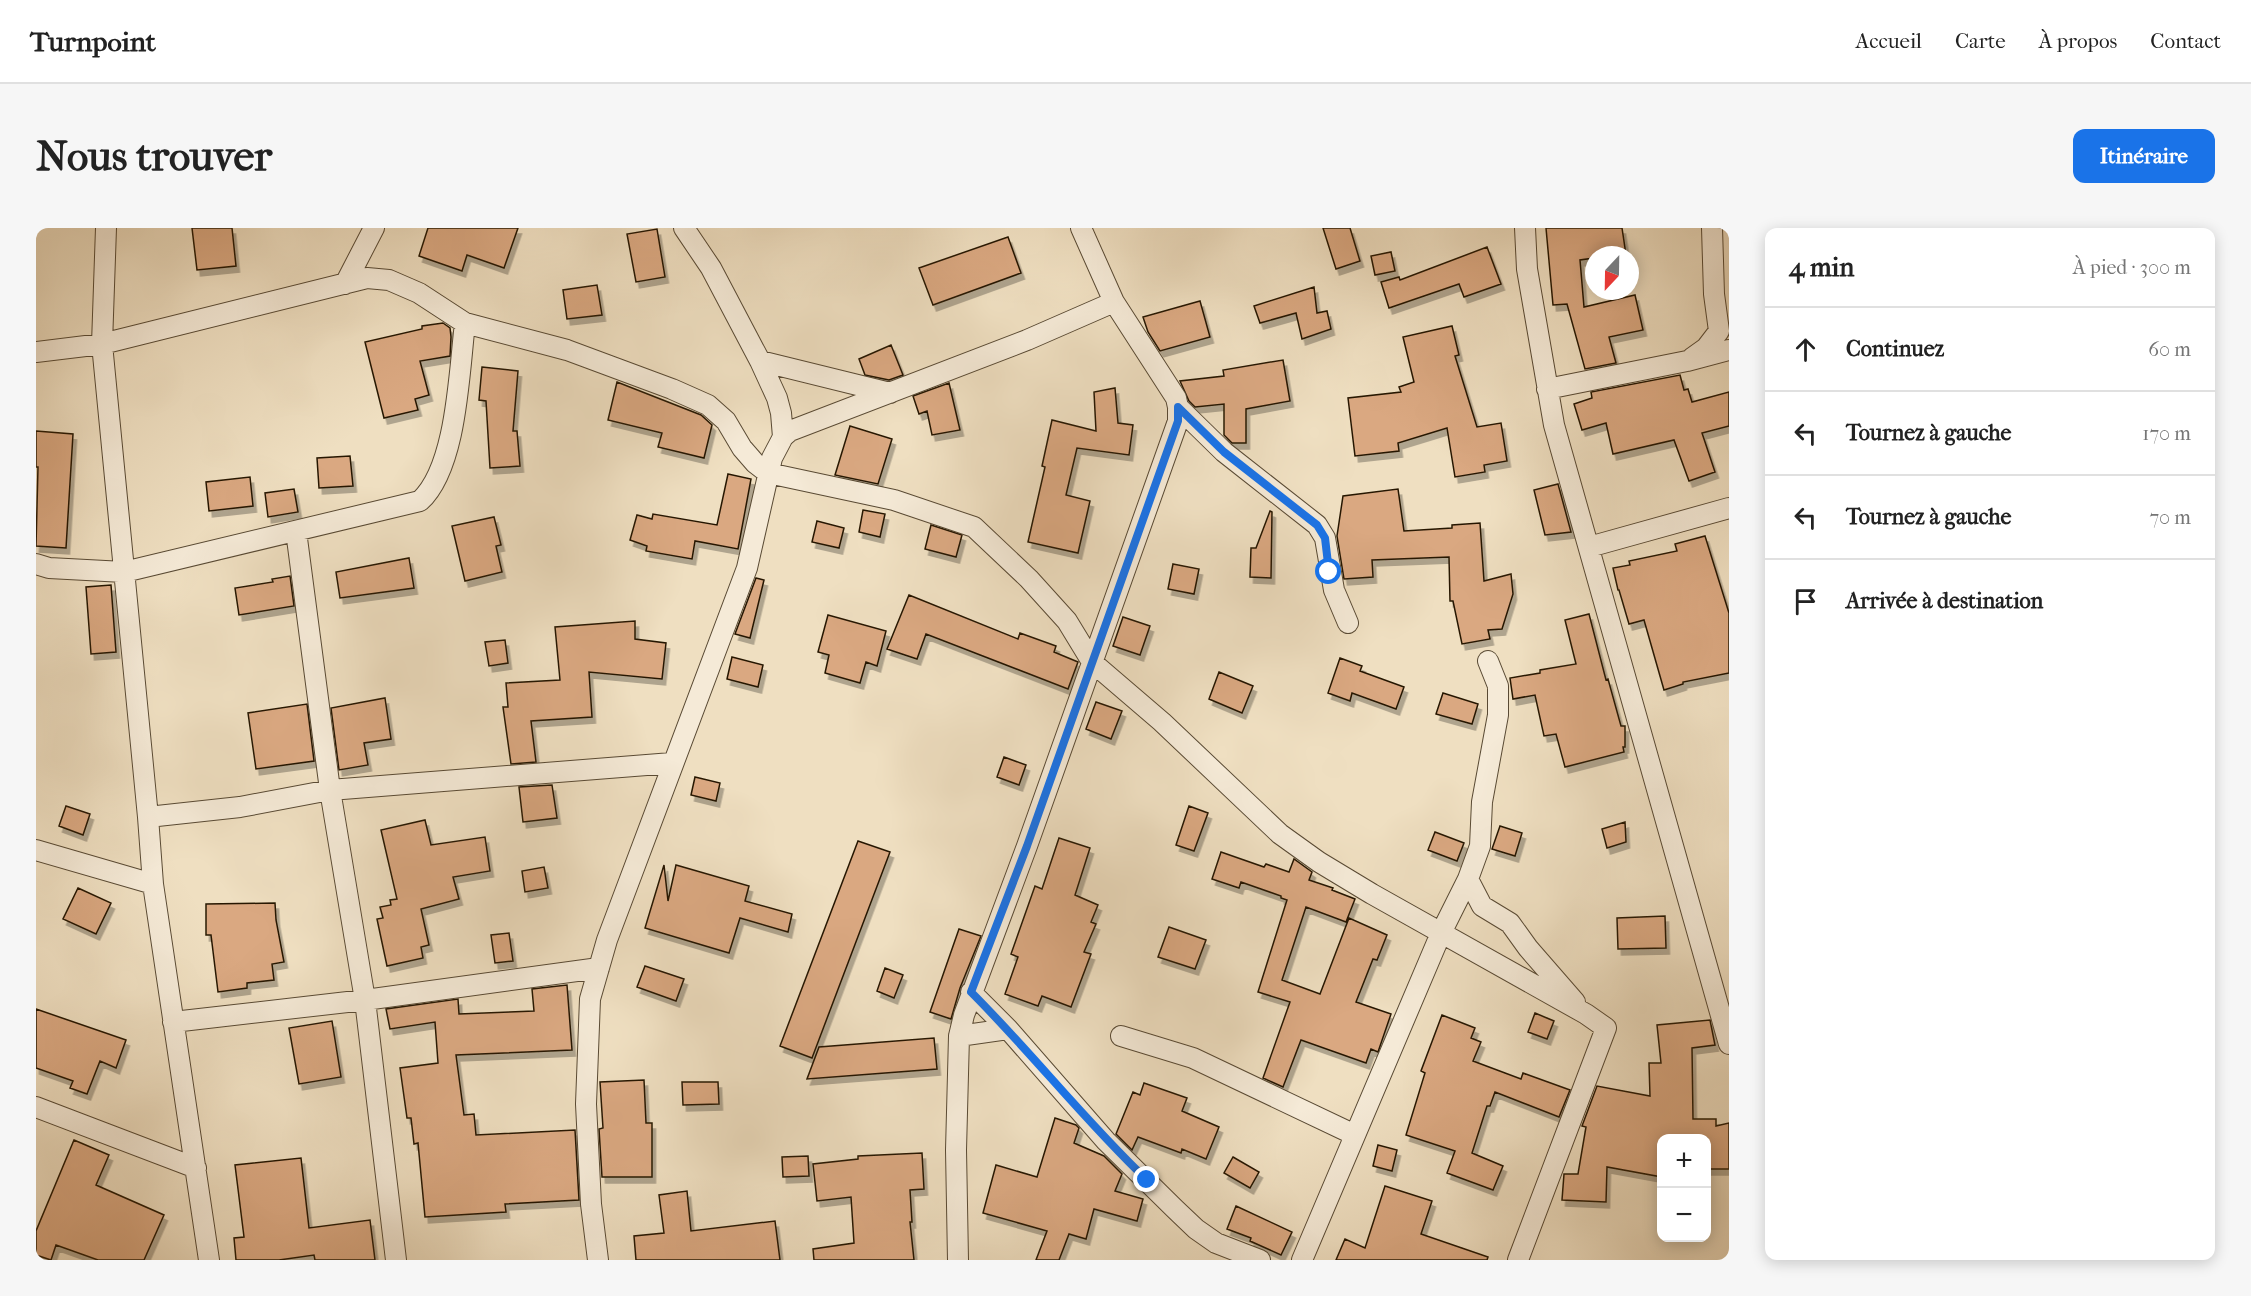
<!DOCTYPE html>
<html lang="fr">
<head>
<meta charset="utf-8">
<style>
  body { margin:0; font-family:"IM FELL French Canon",serif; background:#f6f6f6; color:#222 }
  .controls { position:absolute; right:18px; bottom:18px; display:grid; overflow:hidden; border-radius:12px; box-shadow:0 3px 15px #0003 }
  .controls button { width:54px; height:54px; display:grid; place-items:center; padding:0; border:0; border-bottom:2px solid #e0e0e0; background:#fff; color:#222; font:30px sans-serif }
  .compass { position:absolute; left:1549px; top:18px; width:54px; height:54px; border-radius:50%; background:#fff; box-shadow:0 3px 15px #0003; rotate:202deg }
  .stop { position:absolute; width:18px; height:18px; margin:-14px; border:4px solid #1a73e8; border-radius:50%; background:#fff }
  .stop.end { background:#1a73e8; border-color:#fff; box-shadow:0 2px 6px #0008 }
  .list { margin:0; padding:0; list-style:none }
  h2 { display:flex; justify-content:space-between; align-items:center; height:78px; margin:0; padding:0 24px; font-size:26px }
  h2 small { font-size:20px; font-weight:400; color:#767676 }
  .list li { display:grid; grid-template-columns:39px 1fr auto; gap:18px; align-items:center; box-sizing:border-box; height:84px; padding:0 24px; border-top:2px solid #e0e0e0 }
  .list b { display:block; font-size:22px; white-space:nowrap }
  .list em { font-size:20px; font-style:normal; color:#767676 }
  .icon { flex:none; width:33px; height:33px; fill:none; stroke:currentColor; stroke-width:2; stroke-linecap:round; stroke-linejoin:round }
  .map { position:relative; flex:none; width:1693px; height:1032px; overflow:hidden; border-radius:12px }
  header { display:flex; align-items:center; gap:36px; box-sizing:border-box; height:84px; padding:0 30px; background:#fff; border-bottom:2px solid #e0e0e0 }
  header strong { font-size:28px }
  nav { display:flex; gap:33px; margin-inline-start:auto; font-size:21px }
  .intro { display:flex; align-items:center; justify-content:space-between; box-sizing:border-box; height:144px; padding:0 36px }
  h1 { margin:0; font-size:42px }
  .button { padding:15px 27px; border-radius:12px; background:#1a73e8; color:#fff; font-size:21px; font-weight:700 }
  main { display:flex; gap:36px; padding:0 36px }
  aside { flex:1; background:#fff; border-radius:12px; box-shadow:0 3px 15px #0003 }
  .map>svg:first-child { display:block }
  .building { fill:#daa881; stroke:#271805; stroke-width:1.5; filter:url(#shadow) }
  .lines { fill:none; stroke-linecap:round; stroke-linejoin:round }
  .street-casing { stroke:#594a34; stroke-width:22 }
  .street { stroke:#f5ead7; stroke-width:20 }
  .route { stroke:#1a73e8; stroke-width:8 }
</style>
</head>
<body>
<header>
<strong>Turnpoint</strong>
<nav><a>Accueil</a><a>Carte</a><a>À propos</a><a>Contact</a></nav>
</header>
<div class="intro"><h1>Nous trouver</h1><a class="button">Itinéraire</a></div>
<main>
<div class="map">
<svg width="1693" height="1032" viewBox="0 0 1693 1032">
  <defs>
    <filter id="shadow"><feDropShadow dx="3.5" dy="6" stdDeviation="0" flood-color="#0004"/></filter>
  </defs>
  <rect width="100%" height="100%" fill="#efdfc1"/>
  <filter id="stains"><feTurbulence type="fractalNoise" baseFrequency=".00333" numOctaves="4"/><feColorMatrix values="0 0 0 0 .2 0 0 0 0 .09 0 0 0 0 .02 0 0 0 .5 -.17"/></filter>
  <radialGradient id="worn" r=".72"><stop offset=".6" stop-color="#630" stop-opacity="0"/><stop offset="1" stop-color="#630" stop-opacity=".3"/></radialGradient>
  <path class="building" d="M 156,0 L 196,0 L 200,38 L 161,42 Z
    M 392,0 L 482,0 L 468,40 L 431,27 L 426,43 L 383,28 Z
    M 1287,0 L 1314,0 L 1324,33 L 1300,41 Z
    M 1510,0 L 1586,0 L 1590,27 L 1558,27 L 1558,30 L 1544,32 L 1548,79 L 1599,67 L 1607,102 L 1573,109 L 1580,135 L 1549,141 L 1531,76 L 1517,77 Z
    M 621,1 L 629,49 L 600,54 L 591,6 Z
    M 972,9 L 985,45 L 897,77 L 883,40 Z
    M 1451,19 L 1465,56 L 1428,69 L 1423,56 L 1353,80 L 1345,54 L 1363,49 L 1364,52 Z
    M 1355,24 L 1359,43 L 1339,47 L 1335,28 Z
    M 561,57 L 566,87 L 531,91 L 527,62 Z
    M 1278,59 L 1281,85 L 1291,83 L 1295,101 L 1266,111 L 1260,85 L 1224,95 L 1218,78 Z
    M 1164,73 L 1174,109 L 1124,123 L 1112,104 L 1107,89 Z
    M 407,95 L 414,100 L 415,109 L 414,128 L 384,133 L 393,167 L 379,171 L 382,182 L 348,190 L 329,114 L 386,101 L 386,98 Z
    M 1416,98 L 1423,127 L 1419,128 L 1441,199 L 1465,195 L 1471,233 L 1448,237 L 1449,244 L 1419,249 L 1411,200 L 1362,215 L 1363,223 L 1319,228 L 1312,170 L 1365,164 L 1363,159 L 1378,154 L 1367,109 Z
    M 855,117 L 867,147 L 853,152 L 829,147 L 823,131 Z
    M 1247,132 L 1254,173 L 1210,181 L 1210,215 L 1196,215 L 1188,207 L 1188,176 L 1159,179 L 1153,173 L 1144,153 L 1188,148 L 1187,142 Z
    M 446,139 L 482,143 L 477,203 L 481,203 L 484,238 L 454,240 L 450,173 L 443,172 Z
    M 1644,147 L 1648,162 L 1652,161 L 1656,174 L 1693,164 L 1693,198 L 1666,205 L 1679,244 L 1653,253 L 1638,212 L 1577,226 L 1570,195 L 1546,202 L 1538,176 L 1556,170 L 1555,164 Z
    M 581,154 L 665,187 L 676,197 L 668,230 L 622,219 L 626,205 L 572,192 Z
    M 913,155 L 924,202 L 896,207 L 891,183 L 883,186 L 877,168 Z
    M 1079,160 L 1082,195 L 1097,197 L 1093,227 L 1041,220 L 1030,267 L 1054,273 L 1042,325 L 992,314 L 1009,239 L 1006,238 L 1016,192 L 1060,203 L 1058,164 Z
    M 814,198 L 856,211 L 842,256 L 799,247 Z
    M 0,203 L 37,206 L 30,320 L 0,318 L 2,239 L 0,239 Z
    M 314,228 L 317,258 L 283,260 L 281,230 Z
    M 692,246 L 715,251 L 702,321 L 659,313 L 656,331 L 610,323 L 611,318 L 594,312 L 601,287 L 616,291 L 617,286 L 681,297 Z
    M 214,249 L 217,278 L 173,283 L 170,254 Z
    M 1522,256 L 1535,304 L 1509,307 L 1498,262 Z
    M 258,261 L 262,284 L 232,289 L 229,265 Z
    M 1362,261 L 1368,303 L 1416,300 L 1416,297 L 1444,295 L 1448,353 L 1475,346 L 1477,366 L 1466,401 L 1452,402 L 1454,411 L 1426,416 L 1417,373 L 1414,373 L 1413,329 L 1336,332 L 1337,349 L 1308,351 L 1301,308 L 1307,268 Z
    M 827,282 L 849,286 L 844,309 L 823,304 Z
    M 1234,283 L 1236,284 L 1235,350 L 1214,349 L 1215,320 L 1220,320 Z
    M 458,289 L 465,317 L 460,318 L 466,344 L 429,353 L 416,298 Z
    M 781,293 L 808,300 L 803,320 L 776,314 Z
    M 895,297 L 926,307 L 920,329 L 889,321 Z
    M 1669,308 L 1693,385 L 1693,445 L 1647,454 L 1647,456 L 1628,462 L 1608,392 L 1593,396 L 1583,362 L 1582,362 L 1577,340 L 1594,337 L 1593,333 L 1641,323 L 1639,316 Z
    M 373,330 L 378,360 L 304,370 L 300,344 Z
    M 1137,336 L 1163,341 L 1158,366 L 1132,361 Z
    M 254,348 L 258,378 L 203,387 L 199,360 L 237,354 L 236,351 Z
    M 720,350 L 728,352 L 714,410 L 699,406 Z
    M 75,357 L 80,424 L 55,426 L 50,359 Z
    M 873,367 L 982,411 L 984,405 L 1020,418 L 1018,424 L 1042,434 L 1032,461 L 890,406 L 881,431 L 851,421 Z
    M 1553,386 L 1570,452 L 1572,451 L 1585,498 L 1589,498 L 1589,519 L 1587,519 L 1588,524 L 1529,539 L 1520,506 L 1508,508 L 1499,467 L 1477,471 L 1474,450 L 1504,445 L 1504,442 L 1540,436 L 1529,392 Z
    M 792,387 L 850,403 L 841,438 L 830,434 L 824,455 L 789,445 L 793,427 L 782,424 Z
    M 1087,389 L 1114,398 L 1104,427 L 1077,418 Z
    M 599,393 L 599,411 L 630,415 L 626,451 L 553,444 L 556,489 L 495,493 L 500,534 L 475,536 L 467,479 L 472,479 L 470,455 L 524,452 L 519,399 Z
    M 469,412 L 472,435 L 453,438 L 449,414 Z
    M 696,429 L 727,437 L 722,459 L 691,451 Z
    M 1304,430 L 1326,438 L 1324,443 L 1368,459 L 1360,481 L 1316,465 L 1314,473 L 1292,465 Z
    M 1183,444 L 1217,458 L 1206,485 L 1173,471 Z
    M 1407,465 L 1442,476 L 1436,496 L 1400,486 Z
    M 349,470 L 355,511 L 328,515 L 332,537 L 303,542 L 295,480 Z
    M 1060,474 L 1086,483 L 1075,511 L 1050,501 Z
    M 271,476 L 278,533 L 220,541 L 212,485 Z
    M 968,529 L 990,537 L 983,557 L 961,549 Z
    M 659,549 L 684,555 L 680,573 L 655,567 Z
    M 516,557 L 521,590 L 487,594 L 483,559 Z
    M 30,578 L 54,586 L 47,607 L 23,598 Z
    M 1153,578 L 1172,585 L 1158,623 L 1140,617 Z
    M 389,592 L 395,617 L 449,609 L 454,643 L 417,649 L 423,671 L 385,681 L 393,717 L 385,719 L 387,730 L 351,738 L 341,691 L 347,690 L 344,679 L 355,677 L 354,672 L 361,671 L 345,602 Z
    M 1589,594 L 1590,614 L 1571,620 L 1566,601 Z
    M 1464,598 L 1486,605 L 1479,628 L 1456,621 Z
    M 1399,604 L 1428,615 L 1421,633 L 1392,622 Z
    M 1023,610 L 1054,620 L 1039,667 L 1062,677 L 1055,694 L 1060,696 L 1048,724 L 1055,726 L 1035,779 L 1006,768 L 1002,778 L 969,766 L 982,729 L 975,726 L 999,658 L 1006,661 Z
    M 822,613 L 854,624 L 776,830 L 744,818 Z
    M 1185,624 L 1228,639 L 1230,636 L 1253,644 L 1258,631 L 1276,644 L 1273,652 L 1297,660 L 1296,662 L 1319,671 L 1310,694 L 1270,679 L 1246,752 L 1284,766 L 1313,690 L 1351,707 L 1341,732 L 1337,731 L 1320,774 L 1355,786 L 1342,824 L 1335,821 L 1330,835 L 1265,812 L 1247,859 L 1227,850 L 1254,774 L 1222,764 L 1251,672 L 1245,670 L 1245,668 L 1205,654 L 1203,660 L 1176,651 Z
    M 628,637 L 632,673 L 640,637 L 713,658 L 709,673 L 756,686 L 752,704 L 704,690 L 693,725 L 609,700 Z
    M 508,639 L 512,660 L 489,664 L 486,643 Z
    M 42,660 L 75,675 L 60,706 L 27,691 Z
    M 239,675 L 240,692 L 248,734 L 236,736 L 238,752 L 211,755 L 211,760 L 182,764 L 175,707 L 170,707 L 170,676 Z
    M 1629,688 L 1630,720 L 1582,721 L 1581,690 Z
    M 1133,699 L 1170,712 L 1159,741 L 1122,729 Z
    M 923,701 L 945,708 L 924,760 L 915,791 L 894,784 Z
    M 473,705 L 477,733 L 459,735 L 455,707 Z
    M 609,738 L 648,751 L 640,773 L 601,759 Z
    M 849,740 L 867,747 L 858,770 L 841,763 Z
    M 531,757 L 536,822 L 420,827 L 428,887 L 438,886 L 440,907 L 539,902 L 543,972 L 469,976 L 470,984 L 389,989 L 382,915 L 378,916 L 375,890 L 371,890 L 364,840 L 402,835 L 399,794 L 354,801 L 350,781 L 422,771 L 423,786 L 498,783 L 496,761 Z
    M 0,781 L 90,812 L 80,840 L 64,833 L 51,866 L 34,860 L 37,853 L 0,840 Z
    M 1499,785 L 1518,793 L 1511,811 L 1492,804 Z
    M 1406,787 L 1439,800 L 1435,810 L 1445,814 L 1437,833 L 1485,851 L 1487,845 L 1534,862 L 1523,889 L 1459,864 L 1454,878 L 1451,878 L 1436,925 L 1467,938 L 1457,962 L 1411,945 L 1419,923 L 1370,907 L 1389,845 L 1385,843 Z
    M 1674,792 L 1679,817 L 1656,820 L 1657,891 L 1680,891 L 1680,898 L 1693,895 L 1693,941 L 1671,941 L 1671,910 L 1626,910 L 1626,949 L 1571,939 L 1570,974 L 1526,972 L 1528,946 L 1542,946 L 1550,899 L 1546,898 L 1561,858 L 1614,868 L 1613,835 L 1625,835 L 1621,797 Z
    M 296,793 L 305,849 L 263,856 L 253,800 Z
    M 898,810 L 901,841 L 771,851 L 783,819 Z
    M 608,852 L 610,895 L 616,895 L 616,949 L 566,949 L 563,901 L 567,900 L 564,854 Z
    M 646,854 L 682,854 L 683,876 L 647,877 Z
    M 1108,855 L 1151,870 L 1146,883 L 1183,899 L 1170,931 L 1146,921 L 1145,925 L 1102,909 L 1096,922 L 1080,906 L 1097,864 L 1104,867 Z
    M 1019,890 L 1040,897 L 1043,900 L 1038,915 L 1068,928 L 1086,946 L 1079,963 L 1107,971 L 1101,993 L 1058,981 L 1050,1011 L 1033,1006 L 1023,1032 L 1000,1032 L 1011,1003 L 947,985 L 960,937 L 1001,949 Z
    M 38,912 L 73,927 L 60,957 L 128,987 L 108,1032 L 62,1032 L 20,1017 L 15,1032 L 0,1027 L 0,1003 Z
    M 1342,917 L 1361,922 L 1356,943 L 1337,938 Z
    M 886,925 L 888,961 L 874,962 L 876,994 L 874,994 L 878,1032 L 778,1032 L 777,1021 L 818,1015 L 815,969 L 781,973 L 777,936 L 822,931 L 822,928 Z
    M 772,928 L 773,948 L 747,949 L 746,929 Z
    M 1197,929 L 1223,944 L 1214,960 L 1188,945 Z
    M 265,930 L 273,1000 L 334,992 L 339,1032 L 279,1032 L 278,1027 L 243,1032 L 200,1032 L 198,1010 L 208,1009 L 199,937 Z
    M 1349,958 L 1396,973 L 1385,1006 L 1452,1029 L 1451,1032 L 1300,1032 L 1309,1011 L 1329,1020 Z
    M 651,963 L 655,1003 L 739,993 L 744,1032 L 600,1032 L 598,1008 L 628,1005 L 623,967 Z
    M 1200,978 L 1256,1004 L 1245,1027 L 1214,1013 L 1215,1010 L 1191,1001 Z"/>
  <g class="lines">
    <g class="street-casing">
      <path id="street" d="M 70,0 L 66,116 L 112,589 L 117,656 L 173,1032
        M 648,0 L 675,40 L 724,133 L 741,170 L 745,185 L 747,209
        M 1489,0 L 1491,41 L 1518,197 L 1693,816
        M 309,56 L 338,0
        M 0,124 L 66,116 L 331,50 L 353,52 L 383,65 L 429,95 L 531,122 L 636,161 L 672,177 L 690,193 L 706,220 L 719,235 L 732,245 L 858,272 L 938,299 L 993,351 L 1031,393 L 1056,434 L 1126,494 L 1244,606 L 1283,634 L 1336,666 L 1550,786 L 1570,800 L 1482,1032
        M 1656,130 L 1670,120 L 1683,103 L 1678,66 L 1676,0
        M 724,133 L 854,165
        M 1511,161 L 1651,133 L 1693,122
        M 1142,179 L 1188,224 L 1281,297 L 1289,310 L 1298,362 L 1312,395
        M 260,303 L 294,562 L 329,772 L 360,1032
        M 1553,319 L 1693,280
        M 0,336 L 13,340 L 88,344 L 384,273 C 421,239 423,144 429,95
        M 112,589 L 204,579 L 294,562 L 636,535
        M 0,622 L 117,656
        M 1432,651 L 1446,678 L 1474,695 L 1492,720 L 1539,774
        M 935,764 L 972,801 L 1070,913 L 1139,981 L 1160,1001 L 1180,1015 L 1224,1032
        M 137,794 L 329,772 L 563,740
        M 923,808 L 972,801
        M 1085,808 L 1157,830 L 1319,907
        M 0,879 L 160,940
        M 562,1032 L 555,976 L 550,876 L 554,771 L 571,712 L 711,340 L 736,230 L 747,209 L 754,203 L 991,112 L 1078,74
        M 922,1032 L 920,922 L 923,808 L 928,787 L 991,618 L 1142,193 L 1142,179 L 1140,170 L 1078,74 L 1045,0
        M 1266,1032 L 1405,705 L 1432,651 L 1444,618 L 1446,574 L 1462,487 L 1462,458 L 1452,433"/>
    </g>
    <use href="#street" class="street"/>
  </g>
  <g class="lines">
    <path class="route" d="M 1111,952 C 1049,893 996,825 935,764 L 991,618 L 1142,193 L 1142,179 L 1188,224 L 1281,297 L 1289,310 L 1293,344"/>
  </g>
  <rect width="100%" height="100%" filter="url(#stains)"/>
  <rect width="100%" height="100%" fill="url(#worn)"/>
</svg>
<div class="controls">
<button>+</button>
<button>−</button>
</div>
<svg class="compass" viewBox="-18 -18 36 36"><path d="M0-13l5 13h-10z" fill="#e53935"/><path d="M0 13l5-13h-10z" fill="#767676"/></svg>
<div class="stop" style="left:1293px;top:344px"></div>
<div class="stop end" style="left:1111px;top:952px"></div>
</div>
<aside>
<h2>4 min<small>À pied · 300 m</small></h2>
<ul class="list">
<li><svg class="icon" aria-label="ahead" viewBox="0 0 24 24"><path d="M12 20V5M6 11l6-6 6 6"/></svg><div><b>Continuez</b></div><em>60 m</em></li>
<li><svg class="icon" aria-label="left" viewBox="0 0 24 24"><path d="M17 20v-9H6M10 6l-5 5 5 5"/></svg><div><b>Tournez à gauche</b></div><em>170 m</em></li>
<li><svg class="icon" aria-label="left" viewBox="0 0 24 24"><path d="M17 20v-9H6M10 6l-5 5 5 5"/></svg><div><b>Tournez à gauche</b></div><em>70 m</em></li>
<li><svg class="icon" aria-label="arrive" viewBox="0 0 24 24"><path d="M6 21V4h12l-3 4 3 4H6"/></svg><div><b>Arrivée à destination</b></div></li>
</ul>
</aside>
</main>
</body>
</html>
